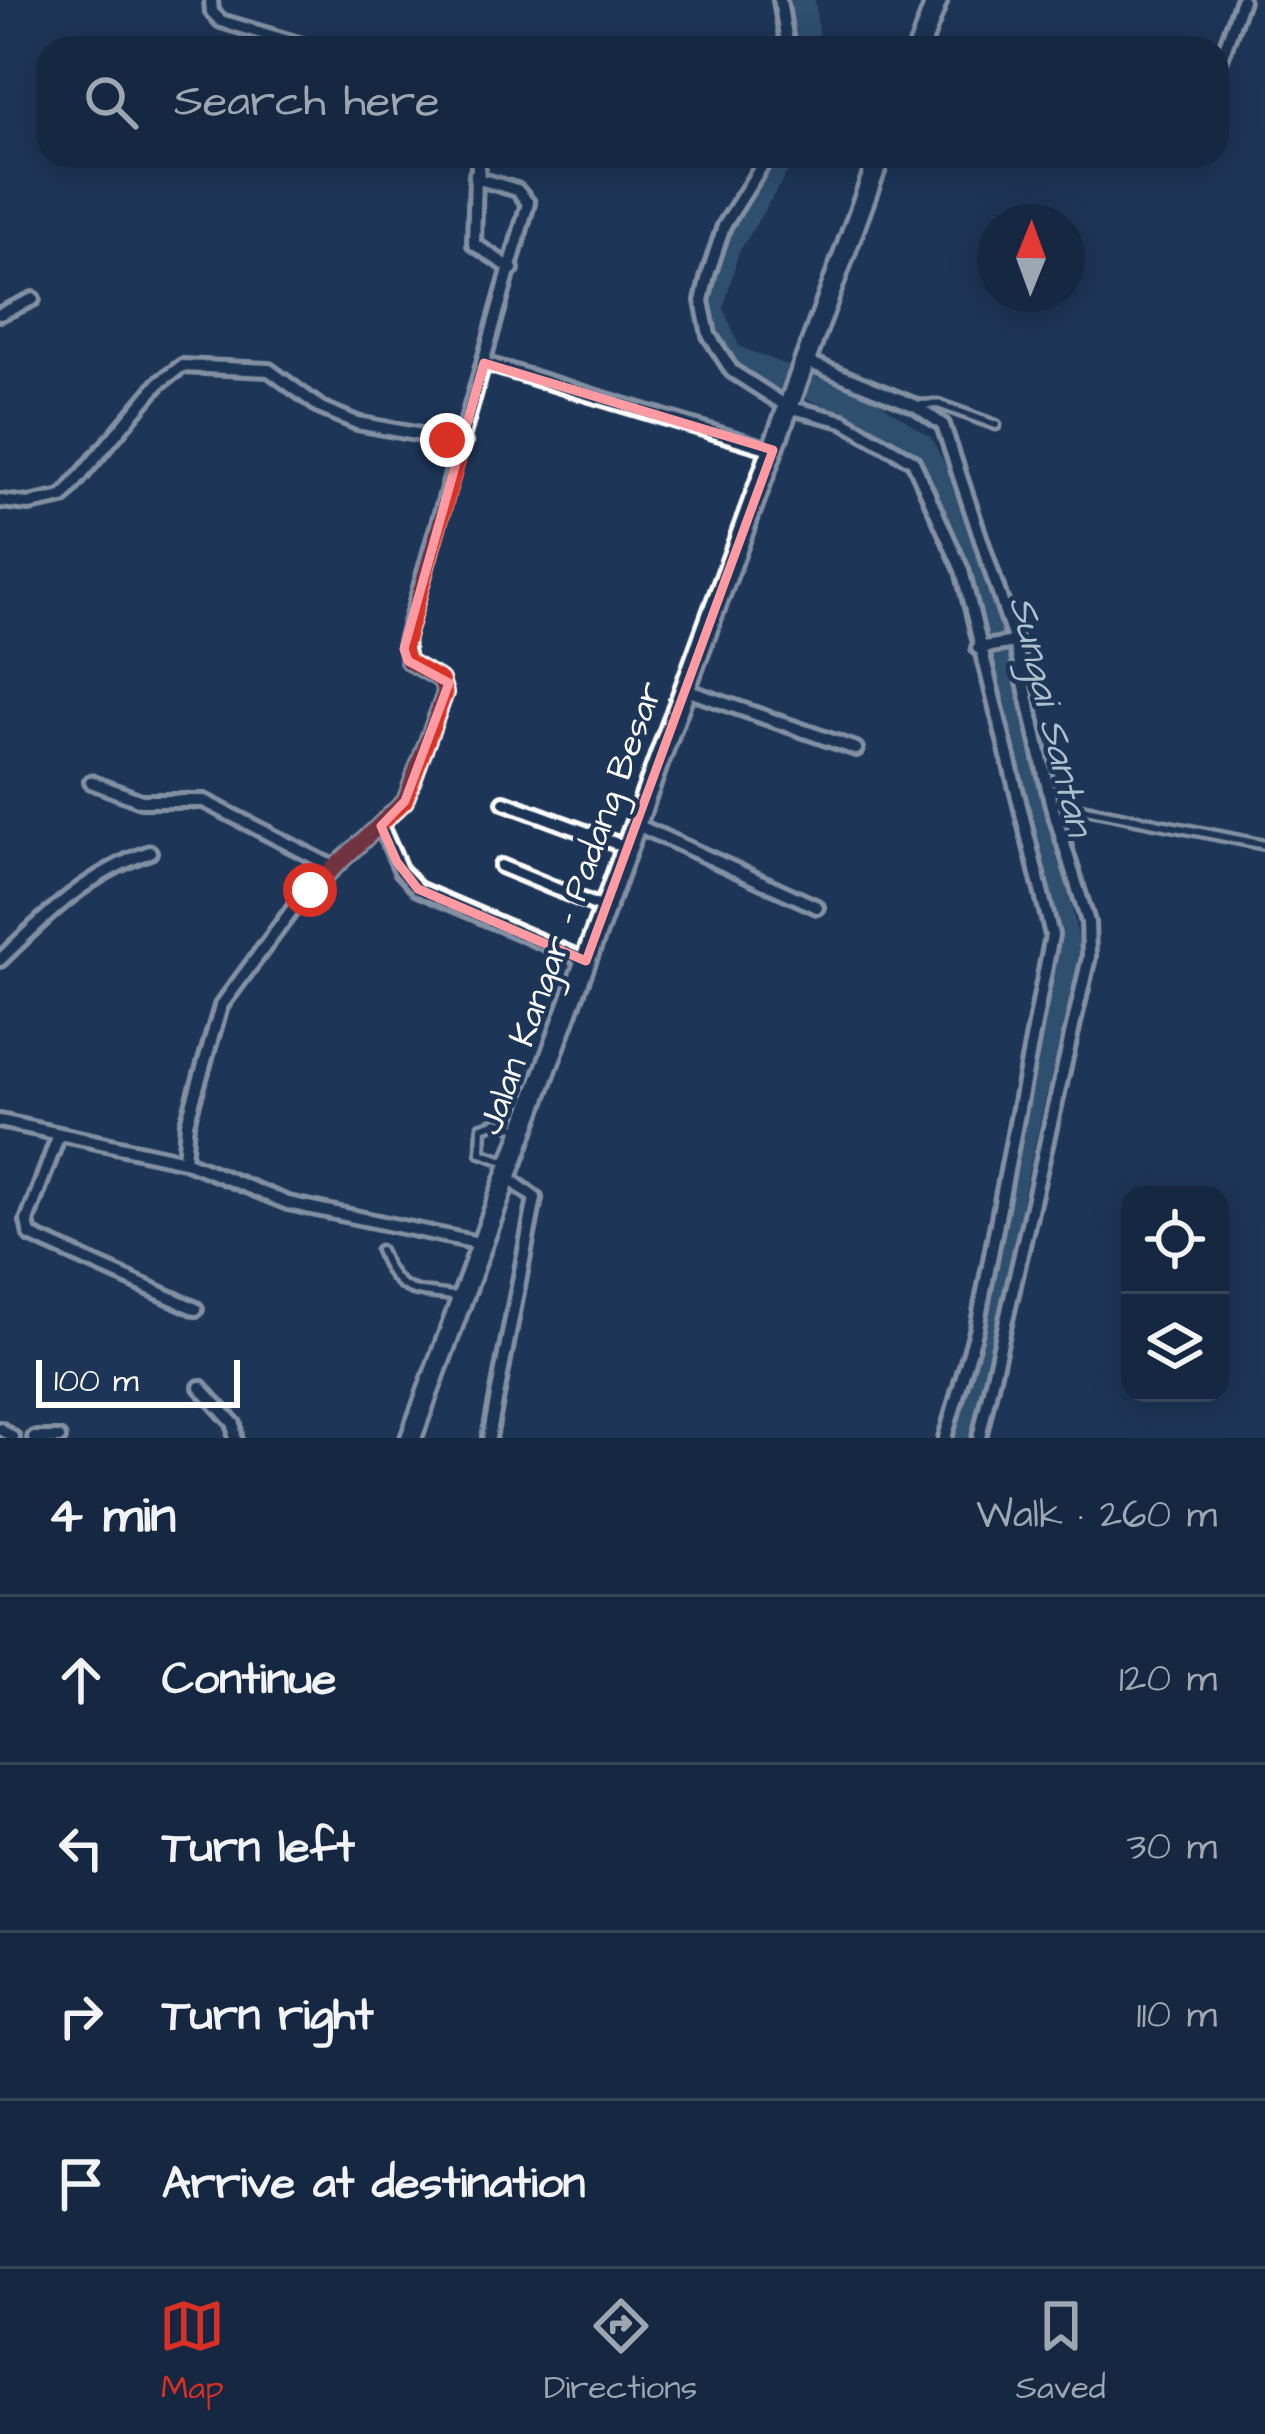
<!DOCTYPE html>
<html lang="en">
<head>
<meta charset="utf-8">
<style>
  body { margin:0; font-family:"Architects Daughter",sans-serif; background:#23344c; color:#f1f3f6 }
  .controls { position:absolute; right:36px; bottom:36px; display:grid; overflow:hidden; border-radius:24px; box-shadow:0 6px 30px #0003 }
  .controls button { width:108px; height:108px; display:grid; place-items:center; padding:0; border:0; border-bottom:3px solid #35445a; background:#162841; color:#f1f3f6; font:60px sans-serif }
  .compass { position:absolute; left:977px; top:204px; width:108px; height:108px; border-radius:50%; background:#162841; box-shadow:0 6px 30px #0003; rotate:1deg }
  .scale { position:absolute; left:36px; bottom:30px; width:204px; box-sizing:border-box; padding-left:12px; border:6px solid #fff; border-top:0; font-size:33px; line-height:42px; white-space:nowrap; color:#fff; -webkit-text-stroke:9px #1d3557; paint-order:stroke }
  .stop { position:absolute; width:36px; height:36px; margin:-27px; border:9px solid #d93025; border-radius:50%; background:#fff }
  .stop.end { background:#d93025; border-color:#fff; box-shadow:0 3px 12px #0008 }
  .list { margin:0; padding:0; list-style:none }
  h2 { display:flex; justify-content:space-between; align-items:center; height:156px; margin:0; padding:0 48px; font-size:51px }
  h2 small { font-size:39px; font-weight:400; color:#9ea6b1 }
  .list li { display:grid; grid-template-columns:78px 1fr auto; gap:36px; align-items:center; box-sizing:border-box; height:168px; padding:0 48px; border-top:3px solid #35445a }
  .list b { display:block; font-size:45px; white-space:nowrap }
  .list em { font-size:39px; font-style:normal; color:#9ea6b1 }
  .icon { flex:none; width:66px; height:66px; fill:none; stroke:currentColor; stroke-width:2; stroke-linecap:round; stroke-linejoin:round }
  .map { position:relative; flex:none; width:1265px; height:1438px; overflow:hidden }
  .search { position:absolute; background:#162841; box-shadow:0 6px 30px #0003; left:36px; right:36px; top:36px; height:132px; display:flex; align-items:center; gap:30px; box-sizing:border-box; padding:0 42px; border-radius:36px; color:#9ea6b1; font-size:45px }
  .sheet { height:828px; background:#162841 }
  nav { display:flex; justify-content:space-around; align-items:center; box-sizing:border-box; height:168px; border-top:3px solid #35445a; background:#162841; font-size:33px; color:#9ea6b1 }
  nav a { display:grid; justify-items:center; gap:6px }
  nav .on { color:#d93025 }
  .map>svg:first-child { display:block }
  .lines { fill:none; stroke-linecap:round; stroke-linejoin:round }
  .river { stroke:#45708d; stroke-width:24 }
  .service-casing { stroke:#fff; stroke-width:15 }
  .minor-casing { stroke:#fff; stroke-width:20 }
  .trunk-casing { stroke:#fff; stroke-width:27 }
  .service { stroke:#1d3557; stroke-width:6 }
  .minor { stroke:#1d3557; stroke-width:10 }
  .trunk { stroke:#1d3557; stroke-width:18 }
  .route { stroke:#d93025; stroke-width:15 }
  .marked { fill:none; stroke:#ff9aa2; stroke-width:9; stroke-linejoin:round }
  .labels { text-anchor:middle; dominant-baseline:central; stroke-width:9; stroke-linejoin:round; paint-order:stroke }
  .street-label { font-size:36px; fill:#fff; stroke:#1d3557 }
  .water-label { font-size:39px; font-style:italic; fill:#abbfcc; stroke:#1d3557 }
</style>
</head>
<body>
<div class="map">
<svg width="1265" height="1438" viewBox="0 0 1265 1438">
  <rect width="100%" height="100%" fill="#1d3557"/>
  <filter id="ink" filterUnits="userSpaceOnUse"><feTurbulence type="fractalNoise" baseFrequency=".00833" numOctaves="2"/><feDisplacementMap in="SourceGraphic" scale="24" xChannelSelector="R" yChannelSelector="G"/><feConvolveMatrix kernelMatrix="1 2 1 2 8 2 1 2 1" color-interpolation-filters="sRGB"/></filter>
  <g filter="url(#ink)">
    <g class="lines">
      <path class="river" d="M 803,0 L 808,48
        M 783,156 L 727,249 L 711,309 L 730,356 L 871,411 L 922,446 L 956,511 L 1024,727 L 1068,950 L 1013,1185 L 968,1438"/>
      <g class="service-casing">
        <path id="service" d="M 920,405 L 938,404 L 996,425
          M 1051,802 L 1265,845
          M 509,1163 L 481,1153 L 482,1127 L 497,1122 L 517,1128
          M 380,1250 C 397,1297 415,1290 460,1297"/>
      </g>
      <g class="minor-casing">
        <path id="minor" d="M 211,0 L 212,12 L 221,21 L 312,48
          M 780,0 L 788,48
          M 1217,70 L 1242,0
          M 768,156 L 724,226 L 708,275 L 702,301 L 709,335 L 732,371 L 788,407 L 843,421 L 913,461 L 962,570 L 1052,935 L 977,1328 L 945,1438
          M 476,174 L 474,244 L 512,269
          M 0,314 L 33,299
          M 806,361 L 916,406 L 943,425 L 1015,642 L 1051,802 L 1088,922 L 1089,957 L 979,1438
          M 484,363 L 773,450
          M 0,501 L 29,504 L 63,497 L 159,383 L 182,366 L 269,370 L 321,408 L 357,423 L 464,443
          M 978,648 L 1015,642
          M 686,690 L 856,749
          M 91,782 L 141,801 L 204,801 L 333,867
          M 504,802 L 628,848
          M 637,825 L 817,907
          M 381,826 L 401,871 L 418,889 L 586,961
          M 501,866 L 605,909
          M 0,960 C 46,915 88,873 150,852
          M 0,1121 L 184,1161 L 288,1203 L 483,1244
          M 58,1137 L 27,1221 L 30,1235 L 196,1309
          M 184,1161 L 187,1123 L 221,1006 L 297,903 L 405,801 L 445,693 L 441,680 L 408,661 L 405,641 L 528,203 L 517,190 L 479,179 L 477,156
          M 200,1387 L 234,1424 L 235,1438
          M 0,1429 L 13,1438
          M 34,1438 L 59,1438
          M 489,1438 L 535,1198 L 507,1177"/>
      </g>
      <g class="trunk-casing">
        <path id="trunk" d="M 919,48 L 937,0
          M 411,1438 L 880,156"/>
      </g>
      <use href="#service" class="service"/>
      <use href="#minor" class="minor"/>
      <use href="#trunk" class="trunk"/>
    </g>
  </g>
  <g class="lines" filter="url(#ink)">
    <path class="route" d="M 310,890 L 405,801 L 445,693 L 441,680 L 408,661 L 404,649 L 464,442 L 447,440"/>
  </g>
  <path d="M0 0H1265V1438H0ZM 484,363 L 773,450 L 586,961 L 418,889 L 397,862 L 381,826 L 405,801 L 449,683 L 408,661 L 404,649 Z" fill="#1d3557" fill-opacity=".55" fill-rule="evenodd"/>
  <path class="marked" d="M 484,363 L 773,450 L 586,961 L 418,889 L 397,862 L 381,826 L 405,801 L 449,683 L 408,661 L 404,649 Z"/>
  <g class="labels">
    <g class="street-label">
      <text transform="translate(571 908) rotate(-70)">Jalan Kangar – Padang Besar</text>
    </g>
    <g class="water-label">
      <text transform="translate(1050 716) rotate(76)">Sungai Santan</text>
    </g>
  </g>
</svg>
<div class="controls">
<button><svg class="icon" aria-label="locate" viewBox="0 0 24 24"><circle cx="12" cy="12" r="6"/><path d="M12 2v4M12 18v4M2 12h4M18 12h4"/></svg></button>
<button><svg class="icon" aria-label="layers" viewBox="0 0 24 24"><path d="M12 4l9 5-9 5-9-5zM3 14l9 5 9-5"/></svg></button>
</div>
<svg class="compass" viewBox="-18 -18 36 36"><path d="M0-13l5 13h-10z" fill="#e53935"/><path d="M0 13l5-13h-10z" fill="#9ea6b1"/></svg>
<div class="scale">100 m</div>
<div class="stop" style="left:310px;top:890px"></div>
<div class="stop end" style="left:447px;top:440px"></div>
<div class="search"><svg class="icon" aria-label="search" viewBox="0 0 24 24"><circle cx="10" cy="10" r="6"/><path d="M15 15l6 6"/></svg>Search here</div>
</div>
<section class="sheet">
<h2>4 min<small>Walk · 260 m</small></h2>
<ul class="list">
<li><svg class="icon" aria-label="ahead" viewBox="0 0 24 24"><path d="M12 20V5M6 11l6-6 6 6"/></svg><div><b>Continue</b></div><em>120 m</em></li>
<li><svg class="icon" aria-label="left" viewBox="0 0 24 24"><path d="M17 20v-9H6M10 6l-5 5 5 5"/></svg><div><b>Turn left</b></div><em>30 m</em></li>
<li><svg class="icon" aria-label="right" viewBox="0 0 24 24"><path d="M7 20v-9h11M14 6l5 5-5 5"/></svg><div><b>Turn right</b></div><em>110 m</em></li>
<li><svg class="icon" aria-label="arrive" viewBox="0 0 24 24"><path d="M6 21V4h12l-3 4 3 4H6"/></svg><div><b>Arrive at destination</b></div></li>
</ul>
</section>
<nav>
<a class="on"><svg class="icon" aria-label="map" viewBox="0 0 24 24"><path d="M3 6l6-2 6 2 6-2v14l-6 2-6-2-6 2zM9 4v14M15 6v14"/></svg>Map</a>
<a><svg class="icon" aria-label="directions" viewBox="0 0 24 24"><path d="M12 3l9 9-9 9-9-9zM9 14v-3h6M13 9l2 2-2 2"/></svg>Directions</a>
<a><svg class="icon" aria-label="saved" viewBox="0 0 24 24"><path d="M7 4h10v16l-5-4-5 4z"/></svg>Saved</a>
</nav>
</body>
</html>
